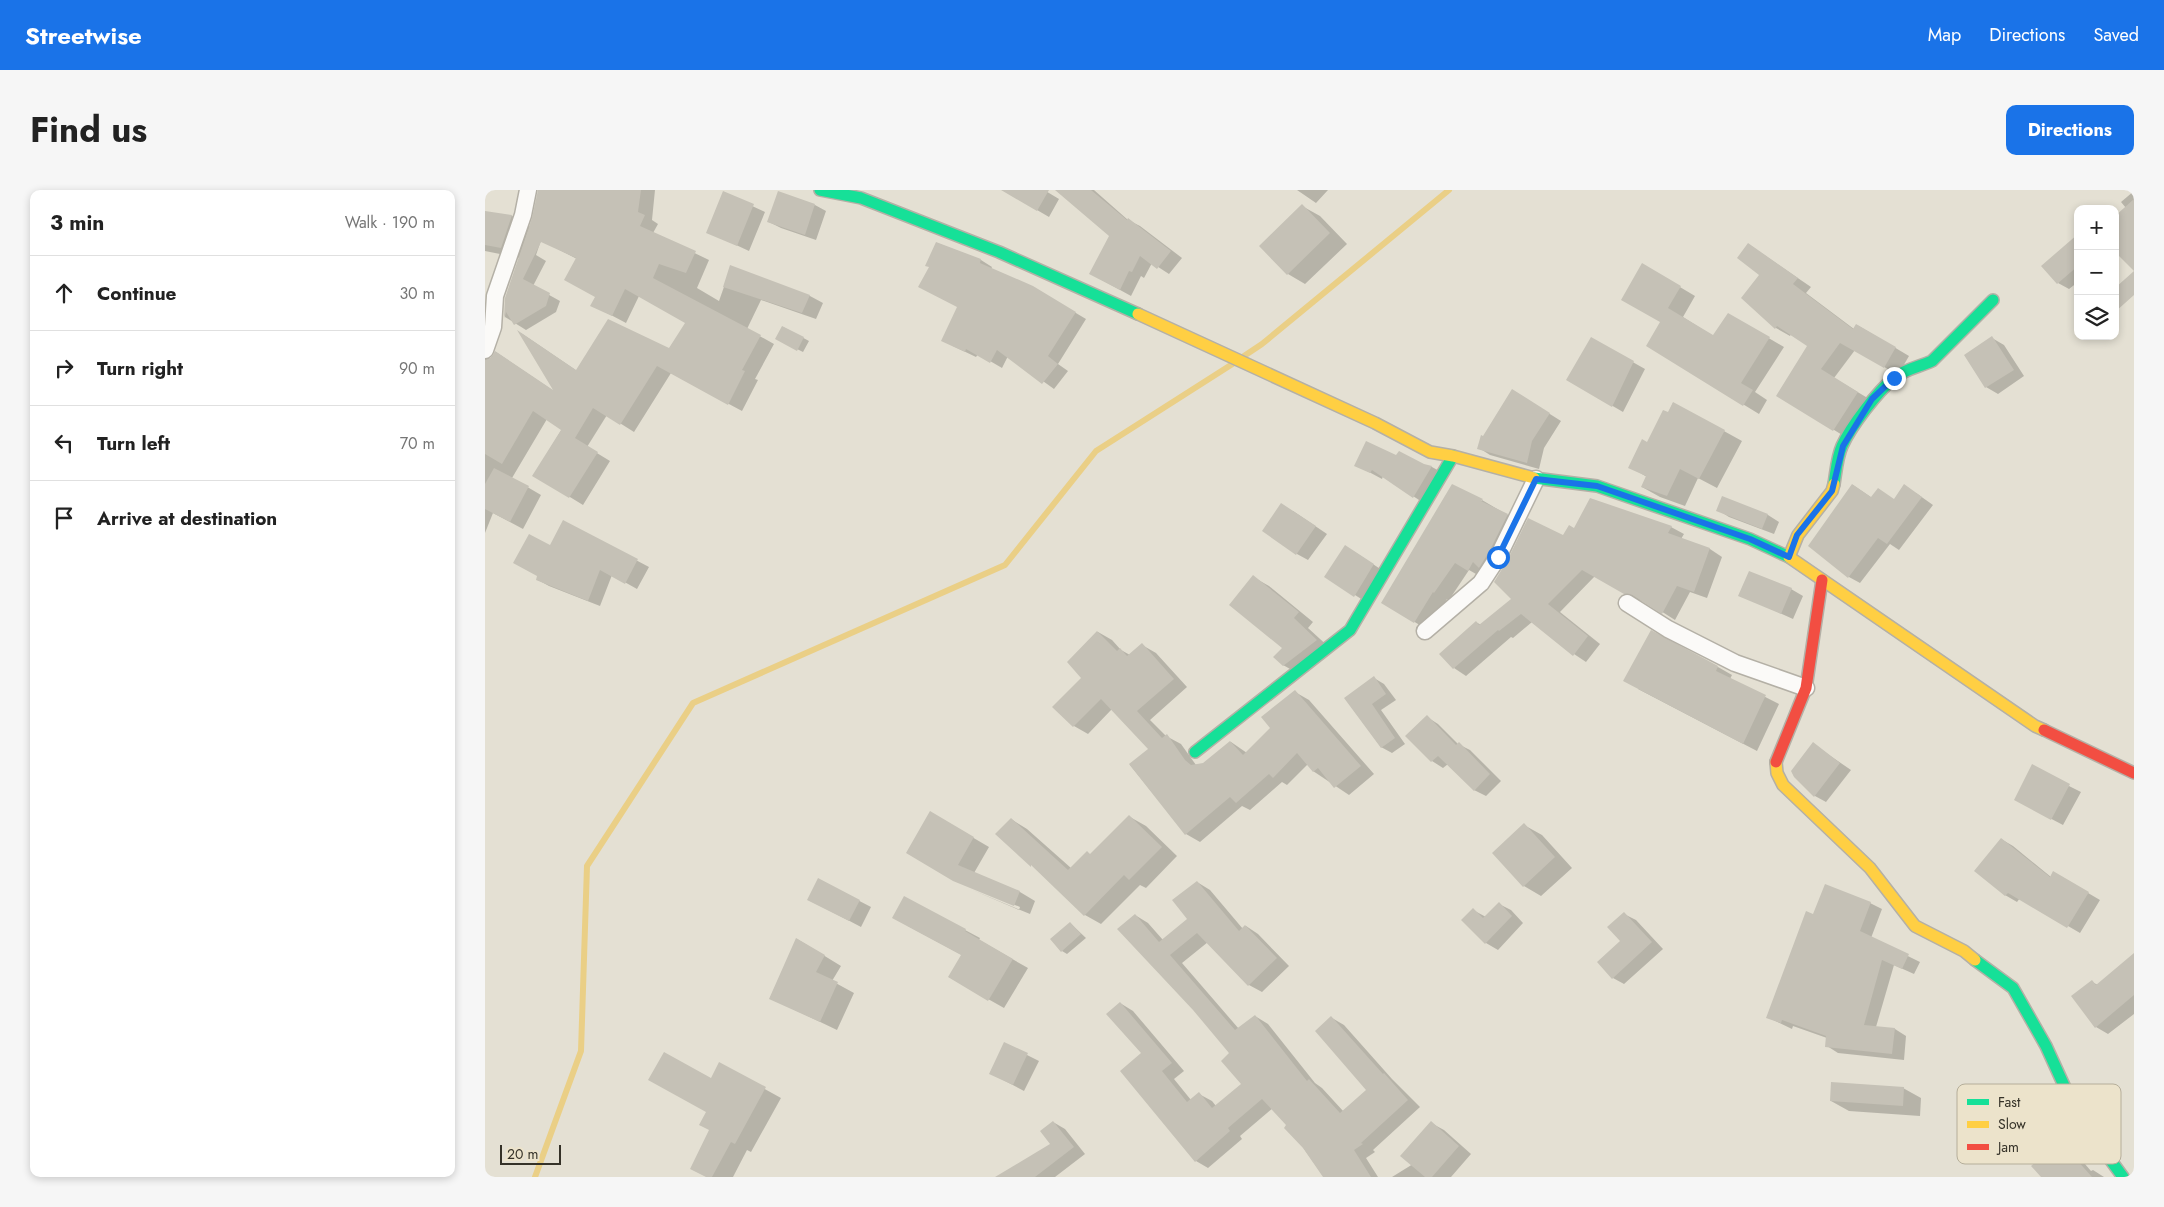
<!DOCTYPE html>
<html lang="en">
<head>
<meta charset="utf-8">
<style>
  body { margin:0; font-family:Jost,sans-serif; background:#f6f6f6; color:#222 }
  .controls { position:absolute; right:15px; top:15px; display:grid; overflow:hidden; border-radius:10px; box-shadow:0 2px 8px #0003 }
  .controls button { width:45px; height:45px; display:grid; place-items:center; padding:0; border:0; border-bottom:1px solid #e0e0e0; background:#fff; color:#222; font:25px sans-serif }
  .scale { position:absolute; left:15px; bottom:12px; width:61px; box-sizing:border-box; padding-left:5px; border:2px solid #353228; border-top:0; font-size:14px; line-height:18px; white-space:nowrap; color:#353228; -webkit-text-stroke:4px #ece3cb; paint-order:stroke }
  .stop { position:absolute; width:15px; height:15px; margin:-11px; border:4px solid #1a73e8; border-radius:50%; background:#fff }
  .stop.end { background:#1a73e8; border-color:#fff; box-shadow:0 1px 5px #0008 }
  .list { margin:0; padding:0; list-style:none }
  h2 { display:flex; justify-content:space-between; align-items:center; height:65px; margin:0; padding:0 20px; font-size:21px }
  h2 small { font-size:16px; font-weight:400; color:#767676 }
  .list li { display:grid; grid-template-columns:32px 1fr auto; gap:15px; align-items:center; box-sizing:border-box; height:75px; padding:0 20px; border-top:1px solid #e0e0e0 }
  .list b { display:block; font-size:19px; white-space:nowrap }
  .list em { font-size:16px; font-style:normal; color:#767676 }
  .icon { flex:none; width:28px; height:28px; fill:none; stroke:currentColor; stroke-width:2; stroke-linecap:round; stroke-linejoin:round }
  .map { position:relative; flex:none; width:1649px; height:987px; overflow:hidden; border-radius:10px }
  header { display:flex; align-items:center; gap:30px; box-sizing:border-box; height:70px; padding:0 25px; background:#1a73e8; color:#fff }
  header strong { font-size:24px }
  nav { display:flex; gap:28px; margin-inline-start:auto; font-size:18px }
  .intro { display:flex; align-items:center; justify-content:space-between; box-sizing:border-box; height:120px; padding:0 30px }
  h1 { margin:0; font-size:35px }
  .button { padding:12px 22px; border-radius:10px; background:#1a73e8; color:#fff; font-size:18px; font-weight:700 }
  main { display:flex; gap:30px; padding:0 30px }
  aside { flex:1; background:#fff; border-radius:10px; box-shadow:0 2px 8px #0003 }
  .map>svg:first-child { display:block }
  .shadow { fill:#0003 }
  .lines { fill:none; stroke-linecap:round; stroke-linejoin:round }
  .stream { stroke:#eacf86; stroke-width:6 }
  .building { fill:#c5c1b6 }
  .street-casing { stroke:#b4b0a6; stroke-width:19 }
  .fast-casing { stroke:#b4b0a6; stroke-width:14 }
  .slow-casing { stroke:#b4b0a6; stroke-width:14 }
  .jam-casing { stroke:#b4b0a6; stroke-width:14 }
  .street { stroke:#fbfaf8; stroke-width:16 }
  .fast { stroke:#16e098; stroke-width:11 }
  .slow { stroke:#ffcf43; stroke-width:11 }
  .jam { stroke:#f24e42; stroke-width:11 }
  .route { stroke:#1a73e8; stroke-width:6 }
  .key { fill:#ece3cb; stroke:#b5ae9a; stroke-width:1 }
  .key-label { font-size:14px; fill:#353228 }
</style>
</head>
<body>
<header>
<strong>Streetwise</strong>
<nav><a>Map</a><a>Directions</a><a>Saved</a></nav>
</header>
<div class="intro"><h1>Find us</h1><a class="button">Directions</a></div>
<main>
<aside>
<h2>3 min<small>Walk · 190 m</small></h2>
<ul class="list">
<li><svg class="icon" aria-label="ahead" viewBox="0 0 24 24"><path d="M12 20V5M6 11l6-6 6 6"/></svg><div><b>Continue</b></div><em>30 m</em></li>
<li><svg class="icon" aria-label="right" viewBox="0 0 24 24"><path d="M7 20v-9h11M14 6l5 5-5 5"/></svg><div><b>Turn right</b></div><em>90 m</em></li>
<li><svg class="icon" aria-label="left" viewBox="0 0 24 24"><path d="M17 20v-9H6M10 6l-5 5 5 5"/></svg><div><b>Turn left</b></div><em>70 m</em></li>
<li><svg class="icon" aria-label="arrive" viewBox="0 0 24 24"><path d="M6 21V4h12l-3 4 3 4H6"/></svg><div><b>Arrive at destination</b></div></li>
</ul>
</aside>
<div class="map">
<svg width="1649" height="987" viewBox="0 0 1649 987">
  <rect width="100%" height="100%" fill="#e4e0d3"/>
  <path class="shadow" d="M 89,0 L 170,0 L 167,30 L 173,34 L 168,43 L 224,70 L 212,98 L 234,111 L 246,77 L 325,106 L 338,113 L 331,129 L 276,110 L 262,139 L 289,154 L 270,189 L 273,190 L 257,221 L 186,183 L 149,242 L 122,225 L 102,257 L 125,271 L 98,315 L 49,285 L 77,239 L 62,229 L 27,288 L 56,305 L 38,339 L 8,323 L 0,343 L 0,120 L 12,127 L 4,165 L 4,170 L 11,162 L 73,204 L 36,143 L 92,181 L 184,159 L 202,133 L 154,106 L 141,133 L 107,115 L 111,106 L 92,69 L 63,54 Z
    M 518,0 L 559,0 L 574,9 L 564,27 Z
    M 571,0 L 609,0 L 643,30 L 655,36 L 697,68 L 684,84 L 667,73 L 659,88 L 656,86 L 646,106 L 617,90 L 626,46 Z
    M 812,0 L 843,0 L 831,13 Z
    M 1649,1 L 1649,79 L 1641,18 L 1636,12 Z
    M 239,3 L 280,22 L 264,61 L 223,42 Z
    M 330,15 L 341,21 L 331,50 L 296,38 L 284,32 Z
    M 817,16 L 835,26 L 862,54 L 820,94 L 803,84 Z
    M 0,22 L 27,26 L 46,37 L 61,36 L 51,65 L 61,71 L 48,96 L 75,111 L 71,122 L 41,140 L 20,127 L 21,108 L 35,68 L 0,61 Z
    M 452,53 L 496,70 L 507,77 L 506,79 L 559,104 L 601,129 L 573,174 L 583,181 L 569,199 L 523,166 L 517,178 L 493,164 L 491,167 L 468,156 L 473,117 L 445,77 Z
    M 1263,54 L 1326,97 L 1321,103 L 1369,139 L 1372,135 L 1424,166 L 1413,185 L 1370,160 L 1349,188 L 1386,210 L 1362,248 L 1293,205 L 1324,156 L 1306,144 L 1305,146 L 1291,138 L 1258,108 L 1276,84 Z
    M 1593,55 L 1593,92 L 1584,99 L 1573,93 Z
    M 1158,75 L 1210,106 L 1198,127 L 1229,147 L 1243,124 L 1299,157 L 1270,202 L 1282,210 L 1274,224 L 1163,156 L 1177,132 Z
    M 298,137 L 324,151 L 318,162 L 292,149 Z
    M 1507,148 L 1519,155 L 1539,186 L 1513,204 L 1501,197 Z
    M 1107,149 L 1160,179 L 1138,222 L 1083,190 Z
    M 1038,207 L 1076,231 L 1059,258 L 1054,279 L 1005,265 L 994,258 L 999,247 Z
    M 1188,213 L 1257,251 L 1232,298 L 1213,288 L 1200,316 L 1175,307 L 1157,297 L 1162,287 L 1145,277 L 1183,224 Z
    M 911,267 L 947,277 L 958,283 L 940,314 L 898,286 L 897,289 L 871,275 Z
    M 1368,295 L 1387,308 L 1410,310 L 1431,303 L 1448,315 L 1414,360 L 1405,354 L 1375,393 L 1364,387 Z
    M 997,310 L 1036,333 L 998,388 L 984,380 L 964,410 L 962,409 L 943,440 L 898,413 Z
    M 1233,320 L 1283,325 L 1294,332 L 1289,344 L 1244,327 Z
    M 808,321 L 842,344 L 823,370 L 812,364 Z
    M 79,332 L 164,377 L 152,399 L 127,385 L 115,416 L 64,396 L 53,390 Z
    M 1186,337 L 1199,344 L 1196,349 L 1225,359 L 1237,367 L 1222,408 L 1205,402 L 1190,430 L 1160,411 L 1153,410 L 1110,386 L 1075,422 L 1115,454 L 1101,472 L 1089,464 L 1047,432 L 1028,448 L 1026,447 L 981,486 L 969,478 L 991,432 L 996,435 L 1028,409 L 1079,347 L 1090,340 Z
    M 871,363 L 900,382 L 881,412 L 840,386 Z
    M 768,387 L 784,396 L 828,432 L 823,438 L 846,459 L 814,484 L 798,475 L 799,458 Z
    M 1306,399 L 1318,406 L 1308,429 L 1255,405 Z
    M 613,442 L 627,450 L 636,460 L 645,465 L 657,455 L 671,463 L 702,497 L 665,530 L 681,546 L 696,554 L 711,575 L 718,574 L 746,552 L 762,563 L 787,539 L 810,502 L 824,510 L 889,584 L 864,605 L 828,581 L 823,574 L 802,595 L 797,592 L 765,620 L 757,616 L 715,652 L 701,644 L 645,575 L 665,559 L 627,519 L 603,544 L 589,536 L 569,517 L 598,488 Z
    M 1233,477 L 1247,485 L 1245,489 L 1294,514 L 1272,561 L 1153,499 Z
    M 889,488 L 899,494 L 911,510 L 896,520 L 920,554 L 907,563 L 896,557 L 860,508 Z
    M 942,527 L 953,534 L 973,554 L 985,560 L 1016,591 L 1001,606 L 989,600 L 963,574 L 958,578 L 947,571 Z
    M 1328,554 L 1366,580 L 1341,612 L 1330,606 Z
    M 1584,596 L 1596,602 L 1578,635 L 1542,616 Z
    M 446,623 L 504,657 L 489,683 L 535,702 L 550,711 L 545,724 L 485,699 L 534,720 L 535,717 L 469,690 Z
    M 645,627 L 661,636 L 692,666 L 661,698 L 655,695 L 616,734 L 600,725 L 553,680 L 512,644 L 526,629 L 542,639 L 586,678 L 606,665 Z
    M 1039,635 L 1057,645 L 1087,678 L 1056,706 L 1039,696 Z
    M 1516,649 L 1528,656 L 1566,687 L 1569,683 L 1615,710 L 1595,743 L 1535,708 L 1532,712 L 1520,705 Z
    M 334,690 L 386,717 L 376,737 L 336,716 Z
    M 712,692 L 725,700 L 758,739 L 761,736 L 773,744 L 804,776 L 777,802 L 764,795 L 723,752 L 697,773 L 754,839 L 770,826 L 783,834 L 830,893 L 837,898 L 859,922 L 883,900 L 847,828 L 859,835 L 907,889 L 935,917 L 888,960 L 890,962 L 881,968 L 893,987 L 839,987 L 803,936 L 788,918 L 755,946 L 757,949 L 723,978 L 711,971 L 635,813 L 648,821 L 699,881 L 689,889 L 706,910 L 714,904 L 727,911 L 731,916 L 757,894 L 745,864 L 650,725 L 663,733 L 678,750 L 704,730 Z
    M 1385,713 L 1397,719 L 1386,748 L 1435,772 L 1429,784 L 1409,775 L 1391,837 L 1410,839 L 1421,846 L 1419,870 L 1353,863 L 1342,856 L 1342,848 L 1308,836 L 1307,839 L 1282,827 L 1329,726 Z
    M 1014,714 L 1026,720 L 1038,733 L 1013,760 L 1001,753 L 978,730 L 988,720 L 1001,727 Z
    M 1139,724 L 1151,730 L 1178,759 L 1139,794 L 1128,788 L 1137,751 Z
    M 585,733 L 601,748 L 582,764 L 577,761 Z
    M 423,736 L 480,740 L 495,748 L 494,750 L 543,778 L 519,818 L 464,787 L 477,765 Z
    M 312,749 L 356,776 L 347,791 L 369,803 L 352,840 L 285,808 Z
    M 1649,768 L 1649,824 L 1623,844 L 1611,837 L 1607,792 L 1613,795 Z
    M 520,854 L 554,871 L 539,901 L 505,883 Z
    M 235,874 L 296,908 L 266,962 L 262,960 L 248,987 L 221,987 L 226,940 L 223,922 L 226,890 Z
    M 1418,898 L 1436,908 L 1435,926 L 1364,921 L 1346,911 Z
    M 568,932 L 580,939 L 600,964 L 570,987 L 531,987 L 567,954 Z
    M 946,933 L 959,940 L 986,964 L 966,987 L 907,987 L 928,974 Z
    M 1575,952 L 1587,959 L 1606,981 L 1608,980 L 1619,987 L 1557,987 Z"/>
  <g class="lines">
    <path class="stream" d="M 759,166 L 777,154 L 964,0
      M 50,987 L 96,861 L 102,676 L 208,513 L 520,375 L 611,261 L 749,173"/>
  </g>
  <path class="building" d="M 53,0 L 156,0 L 153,22 L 160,25 L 155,36 L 211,61 L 201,83 L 174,74 L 168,88 L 276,145 L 257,180 L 260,181 L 243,215 L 172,176 L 135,235 L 108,218 L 90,248 L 113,262 L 84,308 L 47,286 L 76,240 L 48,221 L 17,274 L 0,264 L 0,170 L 7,167 L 10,161 L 68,200 L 32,140 L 91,180 L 123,129 L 184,158 L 200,133 L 140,99 L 127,126 L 105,116 L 110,107 L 79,90 L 91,68 L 56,52 L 38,89 L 65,103 L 61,116 L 29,135 L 21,122 L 19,128 L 20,108 L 47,28 Z
    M 516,0 L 564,0 L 552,21 Z
    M 570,0 L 606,0 L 642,30 L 643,28 L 686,61 L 672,79 L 655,66 L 647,82 L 644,81 L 635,100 L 604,84 L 624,46 Z
    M 238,1 L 269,14 L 252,56 L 221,43 Z
    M 293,1 L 330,14 L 320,45 L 282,32 Z
    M 1649,9 L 1649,105 L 1630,122 L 1630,98 L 1649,81 L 1630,62 L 1630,26 Z
    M 817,14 L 845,43 L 802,85 L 774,56 Z
    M 0,21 L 27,25 L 16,58 L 0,55 Z
    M 1593,44 L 1593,76 L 1572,94 L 1556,76 Z
    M 451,52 L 496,69 L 495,73 L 548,96 L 591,122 L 563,166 L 573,174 L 557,194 L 512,160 L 505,173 L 481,159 L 480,162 L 456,151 L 472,117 L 433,97 L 444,77 L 440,76 Z
    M 1263,53 L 1313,88 L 1308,94 L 1368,139 L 1371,134 L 1411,157 L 1399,178 L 1355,153 L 1336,179 L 1373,202 L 1348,241 L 1291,206 L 1322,156 L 1292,136 L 1290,139 L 1256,108 L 1274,85 L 1252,68 Z
    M 1157,73 L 1196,96 L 1183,118 L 1228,145 L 1243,123 L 1285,147 L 1256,193 L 1268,200 L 1258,216 L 1161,156 L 1175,132 L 1136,110 Z
    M 245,75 L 325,105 L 317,123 L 238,97 Z
    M 297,136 L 319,147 L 312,161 L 290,149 Z
    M 1507,146 L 1529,180 L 1500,198 L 1479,165 Z
    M 1106,147 L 1149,171 L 1127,217 L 1081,190 Z
    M 1027,199 L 1065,223 L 1047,251 L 1042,273 L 992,259 L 996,245 L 998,246 Z
    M 1188,212 L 1240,240 L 1214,289 L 1195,279 L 1182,306 L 1156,297 L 1161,286 L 1143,278 L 1157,249 L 1162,252 L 1178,220 L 1183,222 Z
    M 881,251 L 911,265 L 914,261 L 939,274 L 947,276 L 928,308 L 887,280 L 885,283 L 869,276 Z
    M 9,278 L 44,296 L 25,332 L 0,319 L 0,294 Z
    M 967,294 L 998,309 L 996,311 L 1023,324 L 1004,362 L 994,378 L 988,372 L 983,381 L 970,373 L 949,403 L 948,402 L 929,433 L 896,413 Z
    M 1367,294 L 1386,307 L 1393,298 L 1409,309 L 1419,294 L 1437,307 L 1402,354 L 1393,348 L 1363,388 L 1323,356 Z
    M 1237,306 L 1283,324 L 1277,339 L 1231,321 Z
    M 1105,308 L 1187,336 L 1183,343 L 1225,358 L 1209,402 L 1192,396 L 1177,424 L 1147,405 L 1139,404 L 1097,380 L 1063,414 L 1103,446 L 1088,466 L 1036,424 L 1014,441 L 1013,440 L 968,479 L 954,464 L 991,431 L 994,435 L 1026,409 L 1009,392 L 1022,371 L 1043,328 L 1078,345 L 1084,335 L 1089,338 Z
    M 796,313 L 831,336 L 811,365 L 777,341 Z
    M 78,330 L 153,369 L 140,394 L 115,380 L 103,411 L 51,390 L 52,386 L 28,373 L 44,344 L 65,355 Z
    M 860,355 L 889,374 L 869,407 L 839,387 Z
    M 1264,381 L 1307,398 L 1296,424 L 1253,406 Z
    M 768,385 L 814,422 L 809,428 L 832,450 L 798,476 L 788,467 L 797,458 L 744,415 Z
    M 1166,440 L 1233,476 L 1231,481 L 1281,505 L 1258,554 L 1138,491 Z
    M 612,441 L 632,461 L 635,458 L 642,466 L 657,453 L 689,489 L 652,521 L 677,548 L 682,544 L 700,570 L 706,575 L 718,573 L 745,551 L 758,565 L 785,538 L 776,527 L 810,500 L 876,576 L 849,598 L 833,578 L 828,582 L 812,563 L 788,588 L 784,584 L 751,613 L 745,607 L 700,645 L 644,574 L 663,559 L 616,509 L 588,537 L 567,517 L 596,488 L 582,472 Z
    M 889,486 L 901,504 L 887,514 L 910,548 L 896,558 L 859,508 Z
    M 942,525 L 971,555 L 974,552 L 1005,584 L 989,601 L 953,566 L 946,572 L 920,546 Z
    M 1328,552 L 1355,573 L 1329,607 L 1309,587 L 1306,581 Z
    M 1547,574 L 1585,594 L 1566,630 L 1529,610 Z
    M 445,621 L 489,647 L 473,675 L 535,701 L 529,716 L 468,691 L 421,663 Z
    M 644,625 L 677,657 L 644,690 L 639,685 L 599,726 L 546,675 L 546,677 L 510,644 L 526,628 L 583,680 L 602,661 L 605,664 Z
    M 1039,633 L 1070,667 L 1038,697 L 1007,663 Z
    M 1516,648 L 1565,687 L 1568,681 L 1604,702 L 1582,738 L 1523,703 L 1520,706 L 1489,681 Z
    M 333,688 L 375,710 L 364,731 L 322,710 Z
    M 712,691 L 754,741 L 760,735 L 792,768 L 763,796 L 712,743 L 685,765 L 750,840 L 770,825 L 822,891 L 824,889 L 855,923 L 881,900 L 830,841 L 846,826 L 898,884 L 899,883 L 923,910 L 876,953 L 878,954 L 869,960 L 886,987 L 838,987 L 818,958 L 799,938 L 801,935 L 777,909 L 743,938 L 745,941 L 710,972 L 635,881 L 656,863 L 621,824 L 635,812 L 687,873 L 677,881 L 702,912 L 714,902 L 727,918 L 756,894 L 736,871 L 744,863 L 708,820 L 632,739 L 650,724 L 674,752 L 702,729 L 687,710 Z
    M 1340,694 L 1386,712 L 1375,741 L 1424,764 L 1417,779 L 1397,770 L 1379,835 L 1410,838 L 1407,864 L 1340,857 L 1341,846 L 1297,830 L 1296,833 L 1281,828 L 1321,721 L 1328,724 Z
    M 419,706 L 481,739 L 480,741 L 528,769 L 503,811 L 463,787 L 476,765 L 407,728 Z
    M 1014,712 L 1027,726 L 1000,754 L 976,730 L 988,718 L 998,728 Z
    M 1139,722 L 1167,752 L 1127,789 L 1112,772 L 1135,751 L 1122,737 Z
    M 585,732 L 596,744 L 576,762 L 565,749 Z
    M 311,748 L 340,765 L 331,782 L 353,792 L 335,832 L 284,809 Z
    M 1649,763 L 1649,805 L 1610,838 L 1586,806 L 1607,790 L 1611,795 Z
    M 519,852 L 543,863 L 528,895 L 504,884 Z
    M 179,862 L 226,888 L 234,872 L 281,897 L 250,954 L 246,952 L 227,987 L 221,987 L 205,979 L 224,940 L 214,935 L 221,922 L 163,890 Z
    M 1346,892 L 1419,897 L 1418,916 L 1345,911 Z
    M 568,931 L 589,957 L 550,987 L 510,987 L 565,954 L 555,941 Z
    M 946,931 L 974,956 L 947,987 L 940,987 L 915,966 Z
    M 1575,951 L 1607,987 L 1556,987 L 1546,976 Z"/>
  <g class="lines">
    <g class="street-casing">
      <path id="street" d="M 0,160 L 8,137 L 10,106 L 38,25 L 43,0
        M 1142,413 L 1183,439 L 1250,473 L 1321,498
        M 940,441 L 996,393 L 1013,367 L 1051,289"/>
    </g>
    <g class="fast-casing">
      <path id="fast" d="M 335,0 L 376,8 L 514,62 L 653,124
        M 1049,288 L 1112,296 L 1265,349 L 1304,367
        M 1349,294 C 1351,282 1352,267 1357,256 C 1366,236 1392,202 1409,188 C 1420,179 1434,177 1447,171 L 1508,110
        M 710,562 L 865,440 L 968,266
        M 1490,770 L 1528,798 L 1561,856 L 1592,924 L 1638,987"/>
    </g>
    <g class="slow-casing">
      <path id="slow" d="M 653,124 L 890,233 L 945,262 L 968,266 L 1049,288
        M 1349,294 L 1347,301 L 1313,345 L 1304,367 L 1550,536 L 1559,540
        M 1291,572 L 1292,583 L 1298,595 L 1385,678 L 1430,736 L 1479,761 L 1490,770"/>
    </g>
    <g class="jam-casing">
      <path id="jam" d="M 1559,540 L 1649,583
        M 1291,572 L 1321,498 L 1337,390"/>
    </g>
    <use href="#street" class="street"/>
    <use href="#fast" class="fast"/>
    <use href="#slow" class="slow"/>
    <use href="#jam" class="jam"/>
  </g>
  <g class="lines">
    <path class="route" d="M 1013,367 L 1051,289 L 1112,296 L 1265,349 L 1304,367 L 1312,345 L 1347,301 L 1358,256 L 1387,209 L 1409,188"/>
  </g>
  <rect x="1472" y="894" width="164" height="80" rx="8" class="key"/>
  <rect x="1482" y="909" width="22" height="6" fill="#16e098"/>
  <rect x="1482" y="931" width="22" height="7" fill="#ffcf43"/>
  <rect x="1482" y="954" width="22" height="6" fill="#f24e42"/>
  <g class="key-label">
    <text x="1513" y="917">Fast</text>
    <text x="1513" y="939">Slow</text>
    <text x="1513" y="962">Jam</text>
  </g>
</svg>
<div class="controls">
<button>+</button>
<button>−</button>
<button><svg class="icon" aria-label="layers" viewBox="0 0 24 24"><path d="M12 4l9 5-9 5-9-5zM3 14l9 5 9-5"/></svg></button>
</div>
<div class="scale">20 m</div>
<div class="stop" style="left:1013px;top:367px"></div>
<div class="stop end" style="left:1409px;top:188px"></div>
</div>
</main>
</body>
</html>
